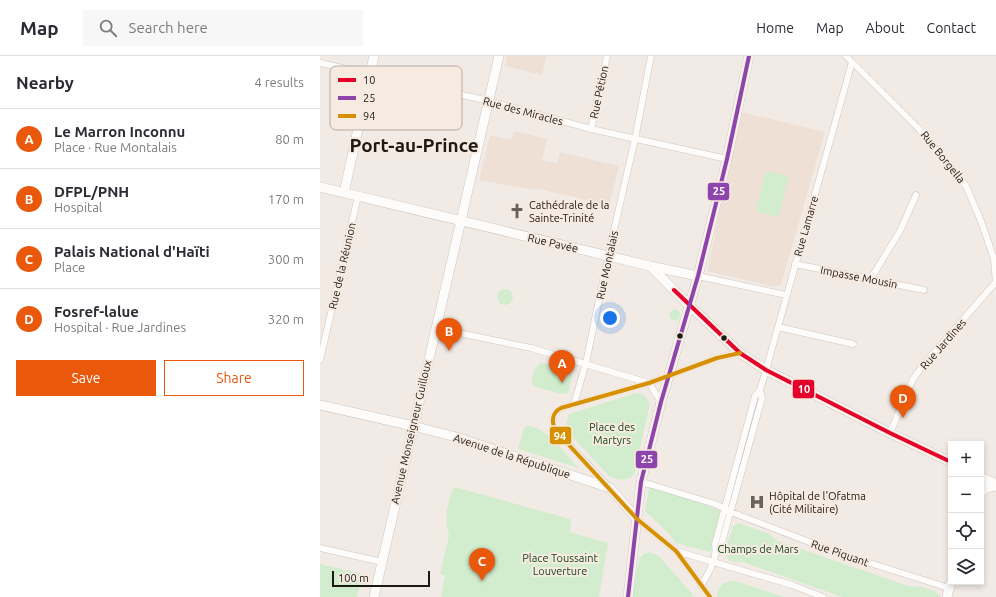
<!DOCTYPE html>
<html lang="en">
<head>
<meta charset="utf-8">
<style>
  body { margin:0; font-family:Ubuntu,sans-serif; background:#f7f7f7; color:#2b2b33 }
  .controls { position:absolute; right:12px; bottom:12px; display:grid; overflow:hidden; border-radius:0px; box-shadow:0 2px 6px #0003 }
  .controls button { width:36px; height:36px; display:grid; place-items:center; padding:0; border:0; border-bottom:1px solid #e1e1e2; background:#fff; color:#2b2b33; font:20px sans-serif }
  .scale { position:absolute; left:12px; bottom:10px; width:98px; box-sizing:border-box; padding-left:4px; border:2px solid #1d1915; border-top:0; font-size:11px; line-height:14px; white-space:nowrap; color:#1d1915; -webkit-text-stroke:3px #f7eae0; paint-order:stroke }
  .you { position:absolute; left:290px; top:262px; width:14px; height:14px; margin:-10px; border:3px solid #fff; border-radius:50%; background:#1a73e8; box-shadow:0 0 0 6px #1a73e833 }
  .badge { display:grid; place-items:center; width:26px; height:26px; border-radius:50%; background:#ea580c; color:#fff; font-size:13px; font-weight:700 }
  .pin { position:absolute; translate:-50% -33px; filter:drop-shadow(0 1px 2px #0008) }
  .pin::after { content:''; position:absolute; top:21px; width:14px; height:12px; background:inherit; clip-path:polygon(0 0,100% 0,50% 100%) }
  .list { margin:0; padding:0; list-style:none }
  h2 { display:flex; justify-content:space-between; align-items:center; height:52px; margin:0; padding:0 16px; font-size:17px }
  h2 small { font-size:13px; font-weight:400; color:#7c7c81 }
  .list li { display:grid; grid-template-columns:26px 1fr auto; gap:12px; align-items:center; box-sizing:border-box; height:60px; padding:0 16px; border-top:1px solid #e1e1e2 }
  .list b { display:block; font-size:15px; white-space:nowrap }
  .list p { margin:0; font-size:13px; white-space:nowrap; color:#7c7c81 }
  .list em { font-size:13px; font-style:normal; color:#7c7c81 }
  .actions { display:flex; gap:8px; padding:12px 16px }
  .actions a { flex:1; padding:9px 0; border:1px solid #ea580c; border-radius:0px; text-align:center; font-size:14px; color:#ea580c }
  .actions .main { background:#ea580c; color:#fff }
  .icon { flex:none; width:22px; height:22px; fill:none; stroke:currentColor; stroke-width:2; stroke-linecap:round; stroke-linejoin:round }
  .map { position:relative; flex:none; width:676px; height:541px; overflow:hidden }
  header { display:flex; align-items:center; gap:24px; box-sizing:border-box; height:56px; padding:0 20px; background:#fff; border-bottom:1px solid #e1e1e2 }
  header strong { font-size:19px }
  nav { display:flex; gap:22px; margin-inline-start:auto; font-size:14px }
  .search { width:280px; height:36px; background:#f7f7f7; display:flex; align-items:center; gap:10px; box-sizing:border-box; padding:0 14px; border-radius:0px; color:#7c7c81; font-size:15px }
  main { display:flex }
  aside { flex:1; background:#fff }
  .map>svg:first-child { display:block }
  .built { fill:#eee0d5 }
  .green { fill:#d2edcd }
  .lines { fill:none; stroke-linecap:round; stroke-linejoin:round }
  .street-casing { stroke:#cbc6c1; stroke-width:7 }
  .secondary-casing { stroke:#cbc6c1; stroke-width:10 }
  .street { stroke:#fdfcfb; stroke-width:6 }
  .secondary { stroke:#fdfcfb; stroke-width:9 }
  .bus-1-casing { stroke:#f7eae0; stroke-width:7 }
  .bus-2-casing { stroke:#f7eae0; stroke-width:7 }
  .bus-3-casing { stroke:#f7eae0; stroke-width:7 }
  .bus-1 { stroke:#e4002b; stroke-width:4 }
  .bus-2 { stroke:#8e44ad; stroke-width:4 }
  .bus-3 { stroke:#d69103; stroke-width:4 }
  .bus-dot { fill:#1d1915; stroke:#f7eae0; stroke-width:1.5 }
  .labels { text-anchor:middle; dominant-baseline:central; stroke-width:4; stroke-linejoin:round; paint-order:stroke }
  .street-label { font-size:11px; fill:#1d1915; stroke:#f7eae0 }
  .poi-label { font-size:11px; fill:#1d1915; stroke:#f7eae0; text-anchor:start }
  .park-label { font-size:11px; fill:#13461c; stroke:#f7eae0 }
  .town-label { font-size:19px; font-weight:bold; fill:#1d1915; stroke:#f7eae0 }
  .key { fill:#f7eae0; stroke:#b6aba3; stroke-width:1 }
  .key-label { font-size:11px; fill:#1d1915 }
  .line-badge { stroke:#f7eae0; stroke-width:1.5 }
  .badge-label { font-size:11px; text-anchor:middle; font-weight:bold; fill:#fff }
</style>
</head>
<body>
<header>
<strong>Map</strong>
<div class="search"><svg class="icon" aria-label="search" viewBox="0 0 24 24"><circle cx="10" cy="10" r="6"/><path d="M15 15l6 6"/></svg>Search here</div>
<nav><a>Home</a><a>Map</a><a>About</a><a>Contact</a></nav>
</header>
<main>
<aside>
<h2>Nearby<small>4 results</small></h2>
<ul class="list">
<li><span class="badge">A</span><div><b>Le Marron Inconnu</b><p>Place · Rue Montalais</p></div><em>80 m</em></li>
<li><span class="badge">B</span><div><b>DFPL/PNH</b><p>Hospital</p></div><em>170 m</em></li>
<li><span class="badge">C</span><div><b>Palais National d'Haïti</b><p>Place</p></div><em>300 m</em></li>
<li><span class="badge">D</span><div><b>Fosref-lalue</b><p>Hospital · Rue Jardines</p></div><em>320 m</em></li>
</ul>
<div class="actions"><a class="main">Save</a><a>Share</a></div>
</aside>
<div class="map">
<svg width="676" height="541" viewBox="0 0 676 541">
  <rect width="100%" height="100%" fill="#f2ebe5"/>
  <path class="built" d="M 187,0 L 227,0 L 222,19 L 185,10 Z
    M 421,56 L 505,76 L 461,229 L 454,231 L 387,215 Z
    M 194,75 L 227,83 L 222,104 L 237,107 L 240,96 L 299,110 L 289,149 L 214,132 L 213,134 L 159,124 L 170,79 L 191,84 Z"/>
  <path class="green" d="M 446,115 L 469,120 L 458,161 L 436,155 Z
    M177 241a8 8 0 1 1 16 0a8 8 0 1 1-16 0Z
    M349.5 259a5.5 5.5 0 1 1 11 0a5.5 5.5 0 1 1-11 0Z
    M 221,307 L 236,309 L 250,316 L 252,322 L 248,337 L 241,338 L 213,330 C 210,322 214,311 221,307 Z
    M 316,337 C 325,338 330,343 329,352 L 315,416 C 310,426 298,425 289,420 L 245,373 L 249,358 Z
    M 208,370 C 227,371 246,399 259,412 L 198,393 L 204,372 Z
    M 330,427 L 404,456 L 393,492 L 390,496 L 356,487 L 350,479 L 325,455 Z
    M 135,431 L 250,463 L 251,470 L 249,476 L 288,487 L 279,541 L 121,541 L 125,520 L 120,518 L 129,480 L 126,467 L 127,453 L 131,437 Z
    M 418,467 L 450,478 L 455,484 L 591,531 C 598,528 617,535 621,541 L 522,541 L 423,506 L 409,505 C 402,496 410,479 413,470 Z
    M 330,496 L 339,500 L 375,541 L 312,541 L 319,503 L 323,498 Z
    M 0,508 L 43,518 L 37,541 L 0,541 Z
    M 414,525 L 419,526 L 464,541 L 397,541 C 397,530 404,525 414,525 Z"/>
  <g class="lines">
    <g class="street-casing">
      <path id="street" d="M 526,0 L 599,73 L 646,130 L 661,165 L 674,203 L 676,228
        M 0,7 L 169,45 L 271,73 L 407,103
        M 271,73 L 287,0
        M 475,208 L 604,234
        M 378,220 L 466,239
        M 550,224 L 580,175 L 596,139
        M 458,271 L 533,288
        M 115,272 L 211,292 L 329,327 L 341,346
        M 0,304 L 38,140
        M 254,348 L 266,307 L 288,200 L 315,83 L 331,0
        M 570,377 L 593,323 L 605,307 L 675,227
        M 321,426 L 332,429 L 395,448 L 411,456 L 518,497 L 629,532
        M 288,430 L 235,374 C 230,363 234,355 244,351 L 329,327 L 397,302 L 420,297
        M 317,463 L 356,495 L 390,541
        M 0,492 L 62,506
        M 396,494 L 401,490 L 442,342 L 440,334
        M 356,495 L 472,529 L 503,541
        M 381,530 C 388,517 398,504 395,488 L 435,340 L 440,334 L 446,314 L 532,6"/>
    </g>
    <g class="secondary-casing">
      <path id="secondary" d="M 0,131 L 330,210 L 378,220
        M 24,137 L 54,0
        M 330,210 L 369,249 L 420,297 L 446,314 L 570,377 L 631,406
        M 0,349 L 93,370 L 136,381 L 290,432 L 317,463
        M 661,421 L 676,428
        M 661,437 L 666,432 L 676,430
        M 54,541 L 179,0
        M 308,541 L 321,426 L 341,346 L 378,220 L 407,103 L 429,0
        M 627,541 L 631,526"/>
    </g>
    <use href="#street" class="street"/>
    <use href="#secondary" class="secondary"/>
    <g class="bus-1-casing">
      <path id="bus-1" d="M 354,234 L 420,297 L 446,314 L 570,377 L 631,406"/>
    </g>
    <g class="bus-2-casing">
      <path id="bus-2" d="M 308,541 L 321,426 L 341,346 L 378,220 L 407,103 L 429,0"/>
    </g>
    <g class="bus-3-casing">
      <path id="bus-3" d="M 390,541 L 356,495 L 317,463 L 237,376 C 231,368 231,357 241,352 L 329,327 L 397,302 L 420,297"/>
    </g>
    <use href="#bus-1" class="bus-1"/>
    <use href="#bus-2" class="bus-2"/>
    <use href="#bus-3" class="bus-3"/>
  </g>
  <defs>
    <g id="church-bare" transform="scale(1.2)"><path d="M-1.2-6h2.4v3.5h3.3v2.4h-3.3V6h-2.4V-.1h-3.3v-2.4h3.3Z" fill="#68625e" stroke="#f7eae0" stroke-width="2.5" paint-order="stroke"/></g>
    <g id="hospital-bare" transform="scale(1.2)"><path d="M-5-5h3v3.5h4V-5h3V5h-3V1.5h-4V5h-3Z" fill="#68625e" stroke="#f7eae0" stroke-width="2.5" paint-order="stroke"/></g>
  </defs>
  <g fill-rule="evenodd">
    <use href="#church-bare" x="197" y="155"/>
    <use href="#hospital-bare" x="437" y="446"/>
  </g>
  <g class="bus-dot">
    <circle cx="360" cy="280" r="3.5"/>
    <circle cx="404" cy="282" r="3.5"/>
  </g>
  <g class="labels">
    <g class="street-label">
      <text transform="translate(279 36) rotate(-78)">Rue Pétion</text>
      <text transform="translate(203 55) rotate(15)">Rue des Miracles</text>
      <text transform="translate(623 101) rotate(51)">Rue Borgella</text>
      <text transform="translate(486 170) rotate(-74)">Rue Lamarre</text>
      <text transform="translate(233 187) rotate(13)">Rue Pavée</text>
      <text transform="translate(287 209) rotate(-78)">Rue Montalais</text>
      <text transform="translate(22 210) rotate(-77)">Rue de la Réunion</text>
      <text transform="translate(539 221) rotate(11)">Impasse Mousin</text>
      <text transform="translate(623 288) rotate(-49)">Rue Jardines</text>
      <text transform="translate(91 376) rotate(-77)">Avenue Monseigneur Guilloux</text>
      <text transform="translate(192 400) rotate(18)">Avenue de la République</text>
      <text transform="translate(520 497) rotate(19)">Rue Piquant</text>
    </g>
    <g class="poi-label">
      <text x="209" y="149">Cathédrale de la<tspan x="209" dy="13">Sainte-Trinité</tspan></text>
      <text x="449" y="440">Hôpital de l'Ofatma<tspan x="449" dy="13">(Cité Militaire)</tspan></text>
    </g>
    <g class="park-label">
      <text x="292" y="371">Place des<tspan x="292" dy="13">Martyrs</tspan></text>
      <text x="438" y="493">Champs de Mars</text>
      <text x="240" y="502">Place Toussaint<tspan x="240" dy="13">Louverture</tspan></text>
    </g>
    <g class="town-label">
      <text x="94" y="89">Port-au-Prince</text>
    </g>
  </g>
  <rect x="10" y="10" width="132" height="64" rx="6" class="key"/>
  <rect x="18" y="22" width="18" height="4" fill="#e4002b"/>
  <rect x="18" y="40" width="18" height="4" fill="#8e44ad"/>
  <rect x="18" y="58" width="18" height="4" fill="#d69103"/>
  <g class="key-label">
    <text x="43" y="28">10</text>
    <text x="43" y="46">25</text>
    <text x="43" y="64">94</text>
  </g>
  <g class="line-badge">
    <rect x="387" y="126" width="23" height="19" rx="4" fill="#8e44ad"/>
    <rect x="472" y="323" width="23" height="20" rx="4" fill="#e4002b"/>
    <rect x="229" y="370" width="23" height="19" rx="4" fill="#d69103"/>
    <rect x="315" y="394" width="23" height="19" rx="4" fill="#8e44ad"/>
  </g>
  <g class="badge-label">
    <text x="399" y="139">25</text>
    <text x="484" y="337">10</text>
    <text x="240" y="384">94</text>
    <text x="327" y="407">25</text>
  </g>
</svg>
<div class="controls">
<button>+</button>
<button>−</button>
<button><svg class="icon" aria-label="locate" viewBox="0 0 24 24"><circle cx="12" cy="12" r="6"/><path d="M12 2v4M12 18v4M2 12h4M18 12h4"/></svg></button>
<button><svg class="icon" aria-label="layers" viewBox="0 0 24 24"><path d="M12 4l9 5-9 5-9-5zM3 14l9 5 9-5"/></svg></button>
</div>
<div class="scale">100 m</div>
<div class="you"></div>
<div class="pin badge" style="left:242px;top:327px">A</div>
<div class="pin badge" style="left:129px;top:295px">B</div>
<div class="pin badge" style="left:162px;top:525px">C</div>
<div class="pin badge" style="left:583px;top:362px">D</div>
</div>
</main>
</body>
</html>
